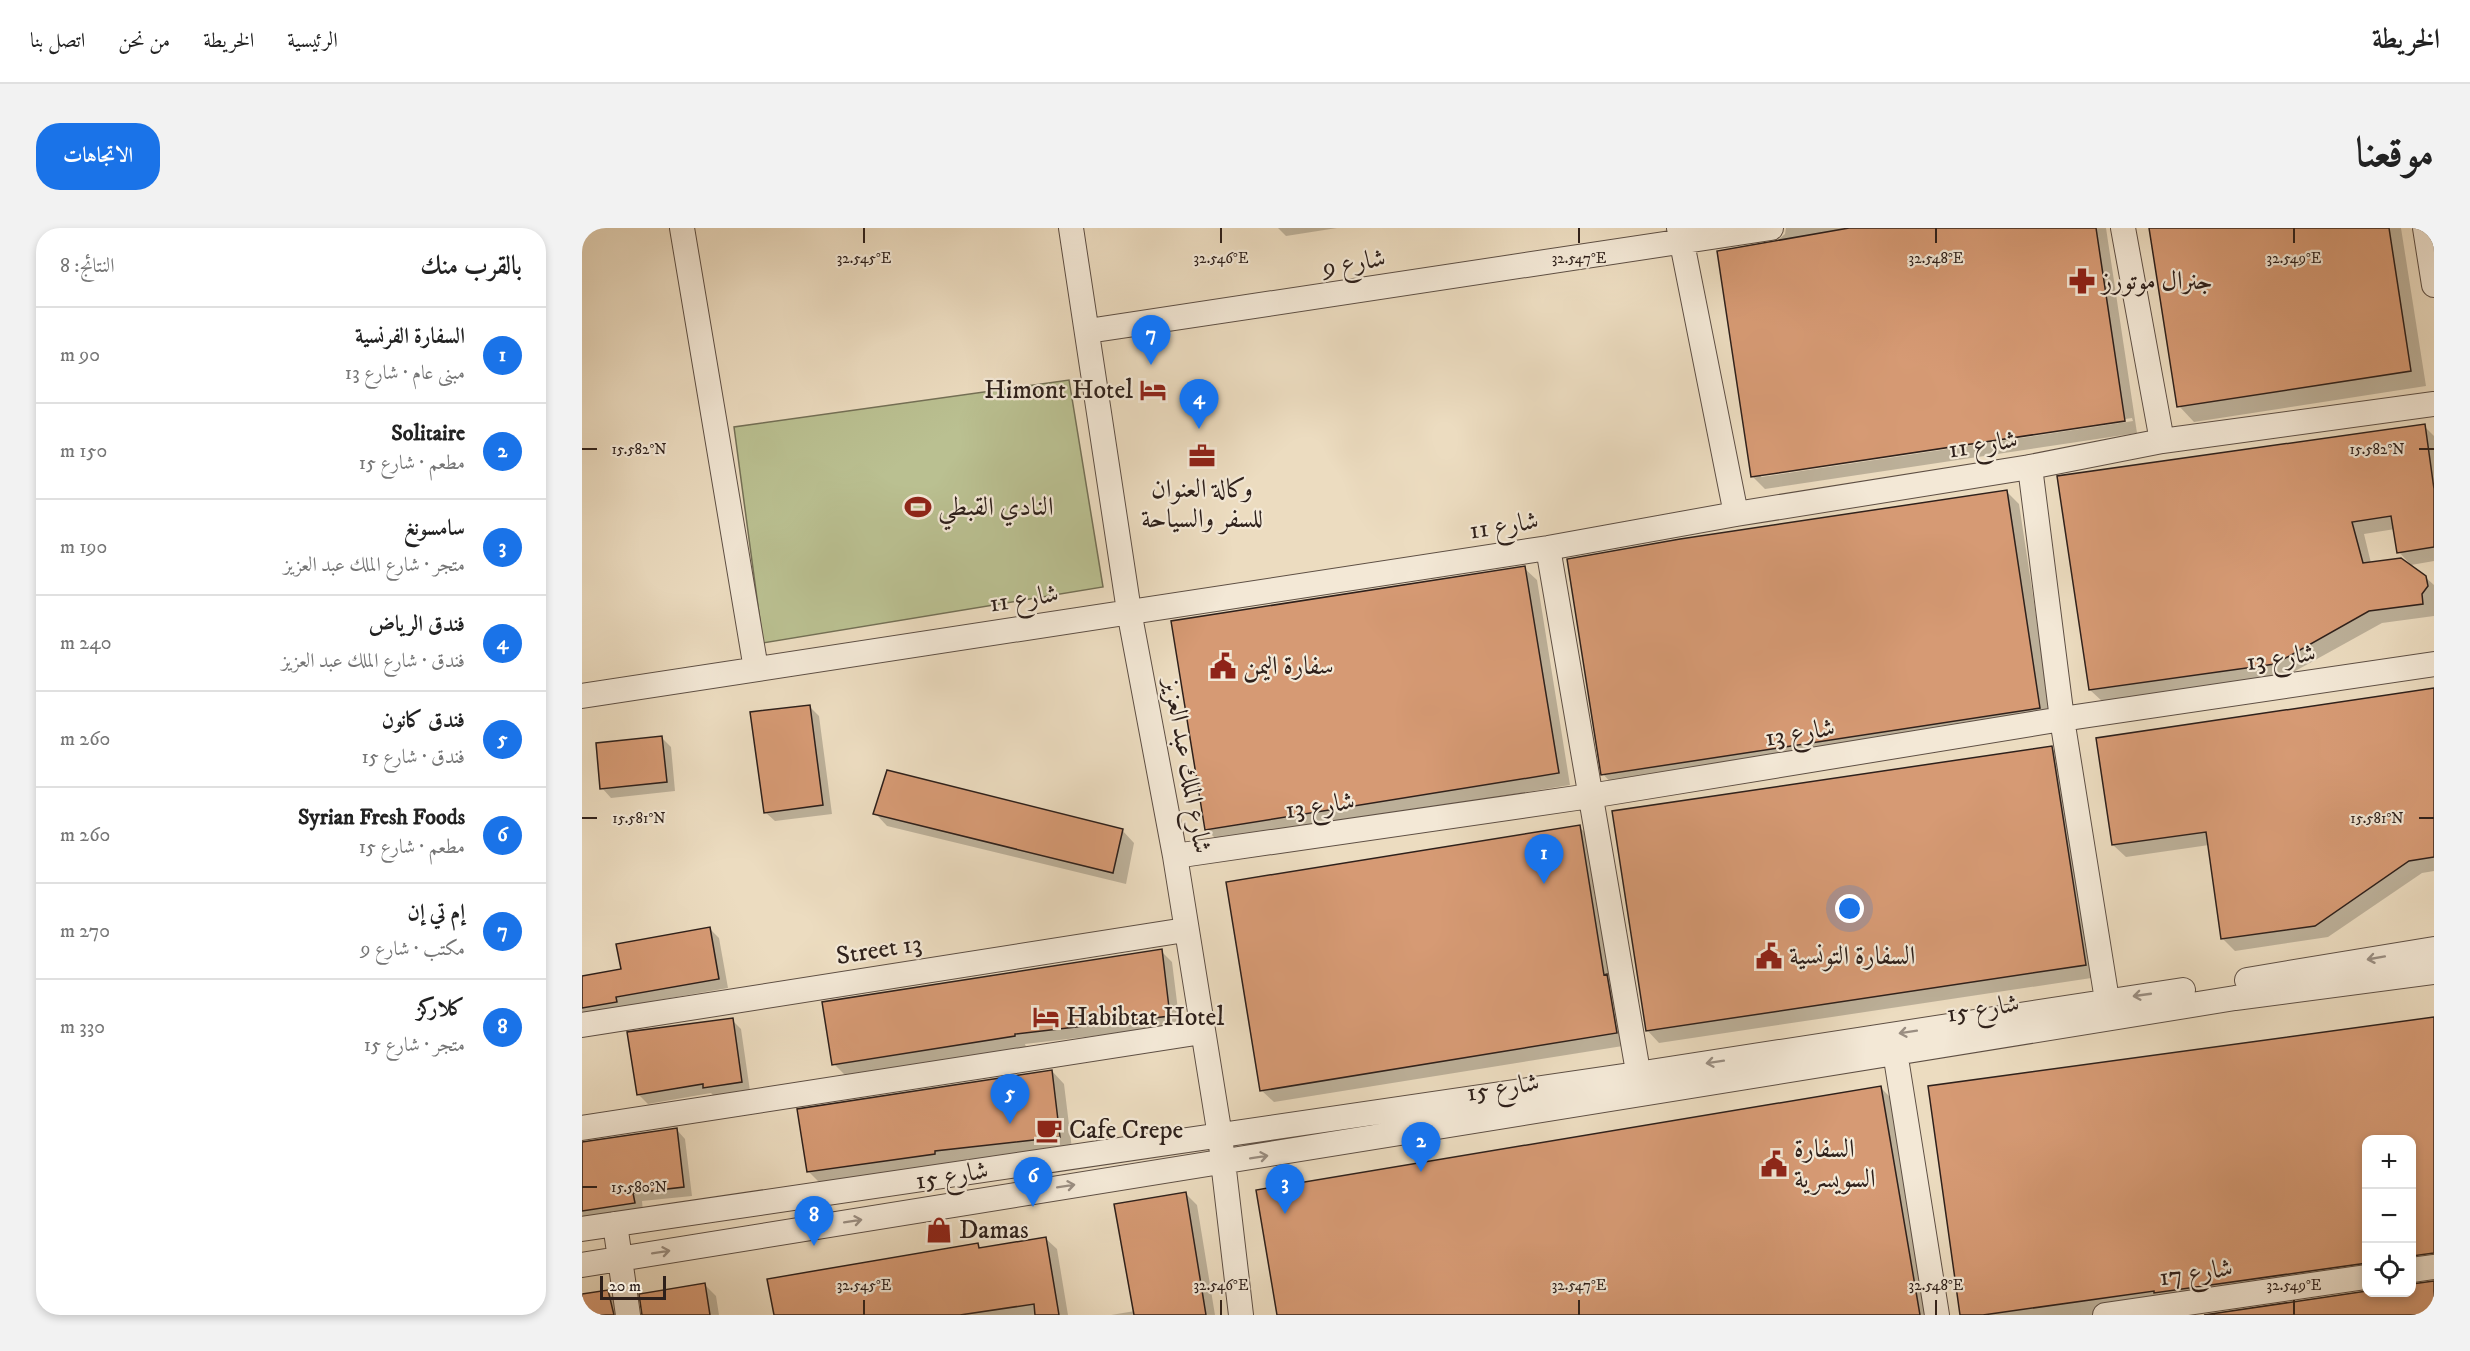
<!DOCTYPE html>
<html lang="ar">
<head>
<meta charset="utf-8">
<style>
  body { margin:0; font-family:"IM FELL DW Pica",Amiri,serif; background:#f2f2f2; color:#222; direction:rtl }
  .controls { position:absolute; right:18px; bottom:18px; display:grid; overflow:hidden; border-radius:12px; box-shadow:0 3px 9px #0003 }
  .controls button { width:54px; height:54px; display:grid; place-items:center; padding:0; border:0; border-bottom:2px solid #e0e0e0; background:#fff; color:#222; font:30px sans-serif }
  .scale { position:absolute; left:18px; bottom:15px; width:66px; box-sizing:border-box; padding-left:6px; border:3px solid #2e201b; border-top:0; font-size:16px; line-height:21px; white-space:nowrap; color:#2e201b; -webkit-text-stroke:4px #f3e8d6; paint-order:stroke }
  .you { position:absolute; left:1268px; top:681px; width:21px; height:21px; margin:-15px; border:4px solid #fff; border-radius:50%; background:#1a73e8; box-shadow:0 0 0 9px #1a73e833 }
  .badge { display:grid; place-items:center; width:39px; height:39px; border-radius:50%; background:#1a73e8; color:#fff; font-size:20px; font-weight:700 }
  .pin { position:absolute; translate:-50% -50px; filter:drop-shadow(0 2px 3px #0008) }
  .pin::after { content:''; position:absolute; top:32px; width:21px; height:18px; background:inherit; clip-path:polygon(0 0,100% 0,50% 100%) }
  .list { margin:0; padding:0; list-style:none }
  h2 { display:flex; justify-content:space-between; align-items:center; height:78px; margin:0; padding:0 24px; font-size:26px }
  h2 small { font-size:20px; font-weight:400; color:#767676 }
  .list li { display:grid; grid-template-columns:39px 1fr auto; gap:18px; align-items:center; box-sizing:border-box; height:96px; padding:0 24px; border-top:2px solid #e0e0e0 }
  .list b { display:block; font-size:22px; white-space:nowrap }
  .list p { margin:0; font-size:20px; white-space:nowrap; color:#767676 }
  .list em { font-size:20px; font-style:normal; color:#767676 }
  .icon { flex:none; width:33px; height:33px; fill:none; stroke:currentColor; stroke-width:2; stroke-linecap:round; stroke-linejoin:round }
  .map { position:relative; flex:none; width:1852px; height:1087px; overflow:hidden; direction:ltr; border-radius:24px }
  header { display:flex; align-items:center; gap:36px; box-sizing:border-box; height:84px; padding:0 30px; background:#fff; border-bottom:2px solid #e0e0e0 }
  header strong { font-size:28px }
  nav { display:flex; gap:33px; margin-inline-start:auto; font-size:21px }
  .intro { display:flex; align-items:center; justify-content:space-between; box-sizing:border-box; height:144px; padding:0 36px }
  h1 { margin:0; font-size:42px }
  .button { padding:15px 27px; border-radius:24px; background:#1a73e8; color:#fff; font-size:21px; font-weight:700 }
  main { display:flex; gap:36px; padding:0 36px }
  aside { flex:1; background:#fff; border-radius:24px; box-shadow:0 3px 9px #0003 }
  .map>svg:first-child { display:block }
  .pitch { fill:#bac091; stroke:#747056; stroke-width:1.5 }
  .shadow { fill:#0003; fill-rule:evenodd }
  .building { fill:#d69a74; stroke:#2e201b; stroke-width:1.5 }
  .lines { fill:none; stroke-linecap:round; stroke-linejoin:round }
  .minor-casing { stroke:#5e4f44; stroke-width:26 }
  .minor { stroke:#f3e8d6; stroke-width:24 }
  .oneway { stroke:#9a8e82 }
  .ticks { fill:none; stroke:#2e201b; stroke-width:2 }
  .labels { text-anchor:middle; dominant-baseline:central; stroke-width:4.5; stroke-linejoin:round; paint-order:stroke }
  .street-label { font-size:26px; fill:#2e201b; stroke:#f3e8d6 }
  .poi-label { font-size:26px; fill:#2e201b; stroke:#f3e8d6; text-anchor:start }
  .ticks-label { font-size:15px; text-anchor:middle; fill:#2e201b; stroke:#f3e8d6; stroke-width:4.5; stroke-linejoin:round; paint-order:stroke }
</style>
</head>
<body>
<header>
<strong>الخريطة</strong>
<nav><a>الرئيسية</a><a>الخريطة</a><a>من نحن</a><a>اتصل بنا</a></nav>
</header>
<div class="intro"><h1>موقعنا</h1><a class="button">الاتجاهات</a></div>
<main>
<div class="map">
<svg width="1852" height="1087" viewBox="0 0 1852 1087">
  <rect width="100%" height="100%" fill="#ecdcc0"/>
  <filter id="stains"><feTurbulence type="fractalNoise" baseFrequency=".00333" numOctaves="4"/><feColorMatrix values="0 0 0 0 .2 0 0 0 0 .09 0 0 0 0 .02 0 0 0 .5 -.17"/></filter>
  <radialGradient id="worn" r=".72"><stop offset=".6" stop-color="#630" stop-opacity="0"/><stop offset="1" stop-color="#630" stop-opacity=".3"/></radialGradient>
  <path class="pitch" d="M 487,152 L 521,359 L 181,415 L 152,199 Z"/>
  <path class="shadow" d="M 696,0 L 755,0 L 704,8 Z
    M 1204,0 L 1524,0 L 1555,205 L 1183,261 L 1170,248 L 1192,15 L 1203,6 ZM 1550,190 L 1551,193 L 1179,249 L 1179,246 Z
    M 1569,0 L 1819,0 L 1844,158 L 1612,194 L 1597,178 Z
    M 1842,198 L 1852,208 L 1852,333 L 1829,337 L 1817,324 L 1813,301 L 1782,306 L 1789,335 L 1843,349 L 1852,357 L 1852,388 L 1800,395 L 1706,447 L 1521,474 L 1508,462 Z
    M 1425,264 L 1437,276 L 1470,492 L 1033,559 L 1021,546 Z
    M 942,340 L 955,352 L 988,557 L 637,614 L 624,601 Z
    M 1852,462 L 1852,643 L 1840,645 L 1746,709 L 1653,723 L 1641,711 L 1627,617 L 1544,629 L 1531,617 Z
    M 227,478 L 237,488 L 250,586 L 193,593 L 183,584 Z
    M 80,510 L 89,519 L 93,563 L 29,570 L 20,560 Z
    M 1469,519 L 1482,532 L 1516,749 L 1077,815 L 1065,802 Z
    M 293,585 L 540,602 L 552,615 L 544,656 L 305,598 Z
    M 997,599 L 1010,611 L 1047,817 L 692,874 L 679,862 Z
    M 128,701 L 137,710 L 146,760 L 43,778 L 0,790 L 0,749 L 41,743 Z
    M 579,723 L 590,734 L 598,798 L 443,816 L 444,819 L 263,847 L 252,836 Z
    M 1852,790 L 1852,1039 L 1830,1052 L 1830,912 L 1784,912 L 1784,1048 L 1531,1087 L 1379,1087 Z
    M 150,792 L 159,801 L 168,863 L 132,868 L 129,865 L 66,876 L 56,866 Z
    M 470,843 L 482,856 L 490,921 L 239,956 L 226,943 Z
    M 1299,860 L 1311,872 L 1348,1087 L 697,1087 Z
    M 94,901 L 103,911 L 110,968 L 60,973 L 61,984 L 0,992 L 0,916 Z
    M 604,966 L 615,977 L 633,1087 L 529,1087 L 553,1083 Z
    M 463,1010 L 475,1021 L 486,1087 L 193,1087 L 395,1017 L 399,1021 Z
    M 123,1057 L 134,1068 L 137,1087 L 61,1087 Z
    M 25,1064 L 37,1075 L 40,1087 L 0,1087 L 0,1068 Z"/>
  <path class="building" d="M 1267,0 L 1514,0 L 1543,193 L 1169,249 L 1135,23 Z
    M 1567,0 L 1807,0 L 1829,143 L 1595,179 Z
    M 1843,196 L 1852,261 L 1852,319 L 1815,325 L 1809,288 L 1770,294 L 1781,335 L 1819,330 L 1844,348 L 1846,358 L 1840,366 L 1841,376 L 1787,383 L 1693,436 L 1507,462 L 1475,248 Z
    M 1425,262 L 1458,480 L 1019,547 L 985,331 L 1098,311 Z
    M 943,338 L 977,545 L 623,602 L 589,393 Z
    M 1852,460 L 1852,629 L 1827,633 L 1733,698 L 1639,711 L 1624,604 L 1530,617 L 1514,510 Z
    M 228,477 L 241,577 L 182,585 L 168,484 Z
    M 80,508 L 85,554 L 18,561 L 14,515 Z
    M 1470,518 L 1504,737 L 1064,803 L 1030,583 Z
    M 305,542 L 541,601 L 531,645 L 291,586 Z
    M 998,597 L 1022,747 L 1025,746 L 1035,805 L 678,863 L 644,654 Z
    M 128,699 L 137,751 L 34,769 L 35,774 L 0,780 L 0,748 L 39,741 L 34,716 Z
    M 580,721 L 588,788 L 433,806 L 433,808 L 250,837 L 240,774 Z
    M 1852,789 L 1852,1025 L 1830,1028 L 1830,912 L 1785,912 L 1785,1035 L 1572,1065 L 1572,1063 L 1401,1087 L 1378,1087 L 1346,858 Z
    M 151,790 L 160,854 L 121,860 L 121,856 L 55,867 L 45,804 Z
    M 470,842 L 478,909 L 353,923 L 353,926 L 225,944 L 215,881 Z
    M 1299,858 L 1338,1087 L 695,1087 L 674,962 Z
    M 95,900 L 102,959 L 51,965 L 53,975 L 0,983 L 0,914 Z
    M 604,964 L 624,1087 L 552,1087 L 532,976 Z
    M 464,1009 L 477,1087 L 453,1087 L 452,1076 L 378,1087 L 192,1087 L 185,1051 L 396,1015 L 397,1020 Z
    M 1852,1053 L 1852,1087 L 1622,1087 L 1785,1063 L 1830,1065 L 1830,1056 Z
    M 123,1055 L 128,1087 L 60,1087 L 57,1066 Z
    M 26,1062 L 32,1087 L 0,1087 L 0,1066 Z"/>
  <g class="lines">
    <g class="minor-casing">
      <path id="minor" d="M 100,0 L 174,441
        M 489,0 L 547,383 L 593,628 L 638,908 L 659,1087
        M 1097,0 L 1154,286
        M 1541,0 L 1580,213
        M 1843,0 L 1852,57
        M 506,103 L 1189,0
        M 1448,239 L 1480,491 L 1525,772
        M 966,320 L 1059,861
        M 0,468 L 966,320 L 1154,286 L 1448,239 L 1580,213 L 1852,176
        M 593,628 L 1008,568 L 1480,491 L 1852,436
        M 1665,752 L 1852,721
        M 0,797 L 603,702
        M 1313,824 L 1355,1087
        M 0,900 L 620,804
        M 33,996 L 46,1087
        M 0,1001 L 1055,846 L 1601,762
        M 0,1037 L 1653,770 L 1852,744
        M 1830,1042 L 1852,1039
        M 1523,1087 L 1784,1049"/>
    </g>
    <use href="#minor" class="minor"/>
  </g>
  <defs><path id="oneway-shaft" d="M-6 0H5M1.5-3L5.5 0L1.5 3" fill="none" stroke-width="1.6" stroke-linecap="round" stroke-linejoin="round" transform="scale(1.5)"/></defs>
  <g class="oneway">
    <use href="#oneway-shaft" transform="translate(1794 730) rotate(170)"/>
    <use href="#oneway-shaft" transform="translate(1560 767) rotate(172)"/>
    <use href="#oneway-shaft" transform="translate(1326 804) rotate(171)"/>
    <use href="#oneway-shaft" transform="translate(1133 834) rotate(171)"/>
    <use href="#oneway-shaft" transform="translate(677 929) rotate(-9)"/>
    <use href="#oneway-shaft" transform="translate(484 958) rotate(-9)"/>
    <use href="#oneway-shaft" transform="translate(271 993) rotate(-9)"/>
    <use href="#oneway-shaft" transform="translate(79 1024) rotate(-9)"/>
  </g>
  <path class="ticks" d="M 282,0 L 282,15M 639,0 L 639,15M 997,0 L 997,15M 1354,0 L 1354,15M 1712,0 L 1712,15M 0,221 L 15,221M 1837,221 L 1852,221M 0,590 L 15,590M 1837,590 L 1852,590M 0,959 L 15,959M 282,1072 L 282,1087M 639,1072 L 639,1087M 997,1072 L 997,1087M 1354,1072 L 1354,1087M 1712,1072 L 1712,1087"/>
  <defs>
    <g id="pharmacy-bare" transform="scale(2.07)"><path d="M-2-6h4v4h4v4h-4v4h-4v-4h-4v-4h4Z" fill="#8f2418" stroke="#f3e8d6" stroke-width="2.5" paint-order="stroke"/></g>
    <g id="hotel-bare" transform="scale(2.07)"><path d="M-6-4.5h1.5V1H6V5H4.5V3h-9V5H-6ZM-4 0a1.8 1.8 0 1 1 3.6 0ZM.5 0V-2.5h3Q6-2.5 6 0Z" fill="#8f2418" stroke="#f3e8d6" stroke-width="2.5" paint-order="stroke"/></g>
    <g id="office-bare" transform="scale(2.07)"><path d="M-6-3h4V-5.5h4V-3h4V5H-6ZM-1-4.5V-3h2v-1.5ZM-6 0V1H6V0Z" fill="#8f2418" stroke="#f3e8d6" stroke-width="2.5" paint-order="stroke"/></g>
    <g id="stadium-bare" transform="scale(2.07)"><path d="M0-5a6.5 5 0 1 0 0 10a6.5 5 0 1 0 0-10ZM-3.5-1.8h7v3.6h-7Z" fill="#8f2418" stroke="#f3e8d6" stroke-width="2.5" paint-order="stroke"/></g>
    <g id="civic-bare" transform="scale(2.07)"><path d="M-.6-6.5H3V-4.5H.6V-3L4-1V1h2V6H-6V1h2V-1L-.6-3ZM-1.2 2.5V6h2.4V2.5Z" fill="#8f2418" stroke="#f3e8d6" stroke-width="2.5" paint-order="stroke"/></g>
    <g id="cafe-bare" transform="scale(2.07)"><path d="M-5.5-4.5H6V0H3Q3 3.5 0 3.5H-2.5Q-5.5 3.5-5.5 0ZM3-3.2v2h1.7v-2ZM-6 4.5H4V6H-6Z" fill="#8f2418" stroke="#f3e8d6" stroke-width="2.5" paint-order="stroke"/></g>
    <g id="shop-bare" transform="scale(2.07)"><path d="M-5-2.5h2.3a2.7 3.5 0 0 1 5.4 0H5L5.5 6h-11ZM-1.5-2.5h3a1.5 2.3 0 0 0-3 0Z" fill="#8f2418" stroke="#f3e8d6" stroke-width="2.5" paint-order="stroke"/></g>
  </defs>
  <g fill-rule="evenodd">
    <use href="#pharmacy-bare" x="1500" y="53"/>
    <use href="#hotel-bare" x="571" y="162"/>
    <use href="#office-bare" x="620" y="228"/>
    <use href="#stadium-bare" x="336" y="279"/>
    <use href="#civic-bare" x="641" y="438"/>
    <use href="#civic-bare" x="1187" y="728"/>
    <use href="#hotel-bare" x="464" y="789"/>
    <use href="#cafe-bare" x="467" y="902"/>
    <use href="#civic-bare" x="1192" y="936"/>
    <use href="#shop-bare" x="357" y="1002"/>
  </g>
  <g class="labels">
    <g class="street-label">
      <text transform="translate(772 35) rotate(-9)">شارع 9</text>
      <text transform="translate(1401 217) rotate(-9)">شارع 11</text>
      <text transform="translate(922 298) rotate(-9)">شارع 11</text>
      <text transform="translate(442 371) rotate(-9)">شارع 11</text>
      <text transform="translate(1699 430) rotate(-8)">شارع 13</text>
      <text transform="translate(1218 505) rotate(-9)">شارع 13</text>
      <text transform="translate(605 538) rotate(80)">شارع الملك عبد العزيز</text>
      <text transform="translate(738 578) rotate(-8)">شارع 13</text>
      <text transform="translate(297 722) rotate(-9)">Street 13</text>
      <text transform="translate(1401 781) rotate(-9)">شارع 15</text>
      <text transform="translate(921 860) rotate(-9)">شارع 15</text>
      <text transform="translate(370 948) rotate(-9)">شارع 15</text>
      <text transform="translate(1614 1045) rotate(-8)">شارع 17</text>
    </g>
    <g class="poi-label">
      <text x="1520" y="53">جنرال موتورز</text>
      <text x="551" y="162" text-anchor="end">Himont Hotel</text>
      <text x="620" y="261" text-anchor="middle">وكالة العنوان<tspan x="620" dy="30">للسفر والسياحة</tspan></text>
      <text x="356" y="279">النادي القبطي</text>
      <text x="661" y="438">سفارة اليمن</text>
      <text x="1207" y="728">السفارة التونسية</text>
      <text x="484" y="789">Habibtat Hotel</text>
      <text x="487" y="902">Cafe Crepe</text>
      <text x="1212" y="921">السفارة<tspan x="1212" dy="30">السويسرية</tspan></text>
      <text x="377" y="1002">Damas</text>
    </g>
  </g>
  <g class="ticks-label">
    <text x="282" y="35">32.545°E</text>
    <text x="639" y="35">32.546°E</text>
    <text x="997" y="35">32.547°E</text>
    <text x="1354" y="35">32.548°E</text>
    <text x="1712" y="35">32.549°E</text>
    <text x="57" y="226">15.582°N</text>
    <text x="1795" y="226">15.582°N</text>
    <text x="57" y="595">15.581°N</text>
    <text x="1795" y="595">15.581°N</text>
    <text x="57" y="964">15.580°N</text>
    <text x="282" y="1062">32.545°E</text>
    <text x="639" y="1062">32.546°E</text>
    <text x="997" y="1062">32.547°E</text>
    <text x="1354" y="1062">32.548°E</text>
    <text x="1712" y="1062">32.549°E</text>
  </g>
  <rect width="100%" height="100%" filter="url(#stains)"/>
  <rect width="100%" height="100%" fill="url(#worn)"/>
</svg>
<div class="controls">
<button>+</button>
<button>−</button>
<button><svg class="icon" aria-label="locate" viewBox="0 0 24 24"><circle cx="12" cy="12" r="6"/><path d="M12 2v4M12 18v4M2 12h4M18 12h4"/></svg></button>
</div>
<div class="scale">20 m</div>
<div class="you"></div>
<div class="pin badge" style="left:962px;top:656px">1</div>
<div class="pin badge" style="left:839px;top:944px">2</div>
<div class="pin badge" style="left:703px;top:986px">3</div>
<div class="pin badge" style="left:617px;top:201px">4</div>
<div class="pin badge" style="left:428px;top:896px">5</div>
<div class="pin badge" style="left:451px;top:979px">6</div>
<div class="pin badge" style="left:569px;top:137px">7</div>
<div class="pin badge" style="left:232px;top:1018px">8</div>
</div>
<aside>
<h2>بالقرب منك<small>النتائج: 8</small></h2>
<ul class="list">
<li><span class="badge">1</span><div><b>السفارة الفرنسية</b><p>مبنى عام · شارع 13</p></div><em>90 m</em></li>
<li><span class="badge">2</span><div><b>Solitaire</b><p>مطعم · شارع 15</p></div><em>150 m</em></li>
<li><span class="badge">3</span><div><b>سامسونغ</b><p>متجر · شارع الملك عبد العزيز</p></div><em>190 m</em></li>
<li><span class="badge">4</span><div><b>فندق الرياض</b><p>فندق · شارع الملك عبد العزيز</p></div><em>240 m</em></li>
<li><span class="badge">5</span><div><b>فندق كانون</b><p>فندق · شارع 15</p></div><em>260 m</em></li>
<li><span class="badge">6</span><div><b>Syrian Fresh Foods</b><p>مطعم · شارع 15</p></div><em>260 m</em></li>
<li><span class="badge">7</span><div><b>إم تي إن</b><p>مكتب · شارع 9</p></div><em>270 m</em></li>
<li><span class="badge">8</span><div><b>كلاركز</b><p>متجر · شارع 15</p></div><em>330 m</em></li>
</ul>
</aside>
</main>
</body>
</html>
